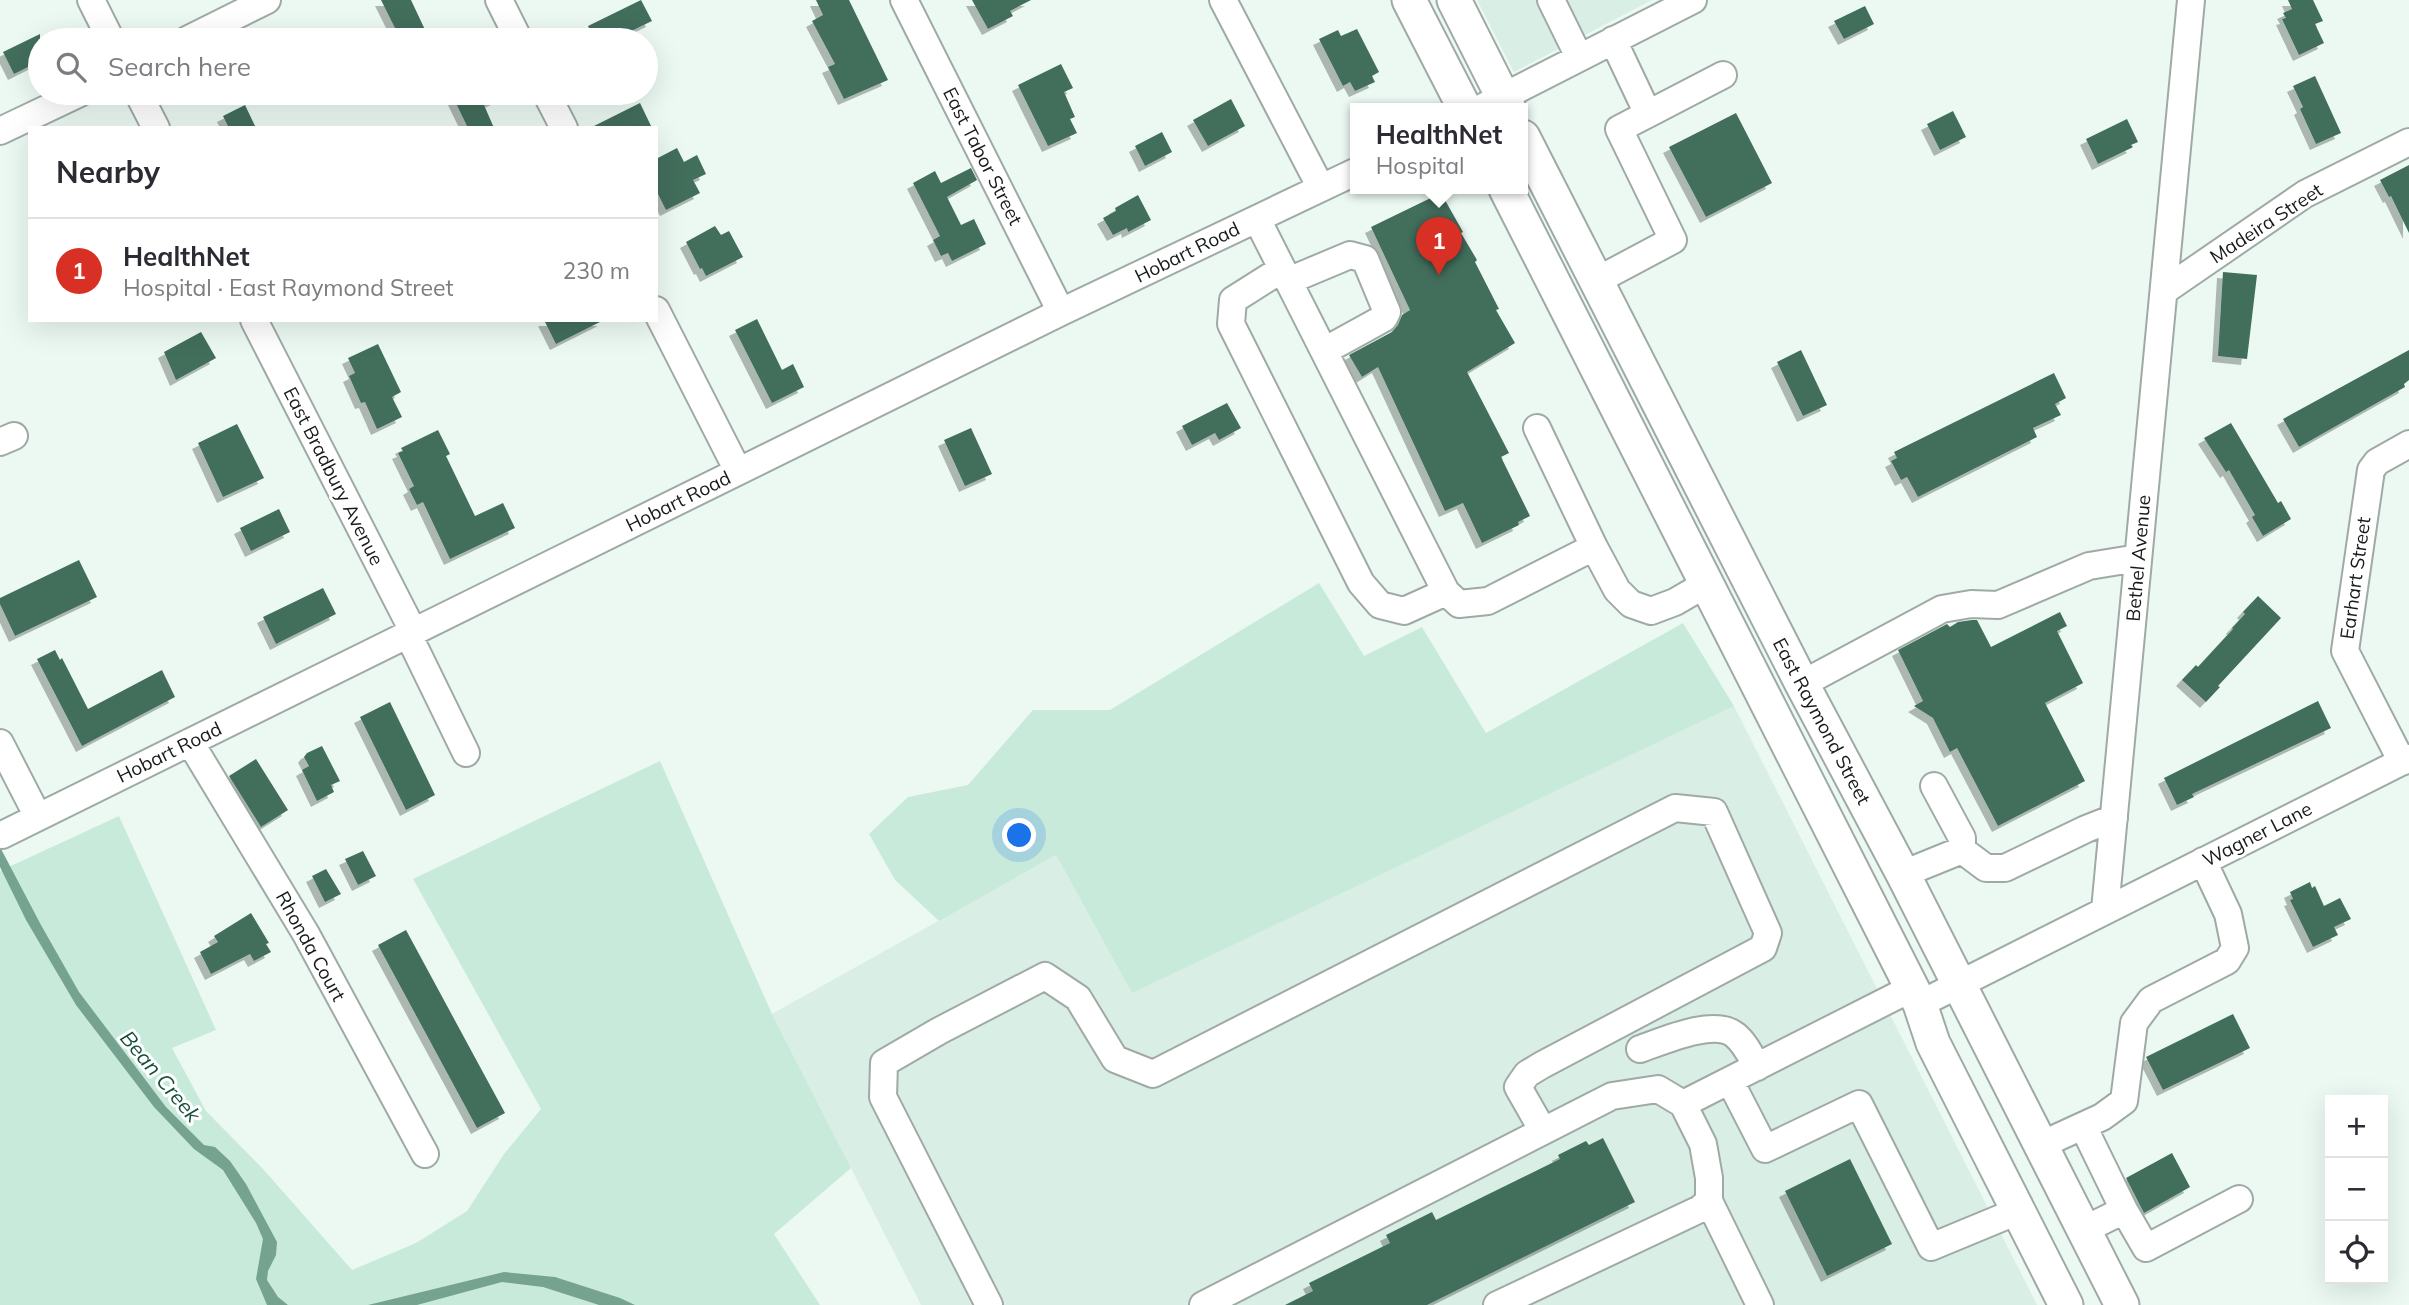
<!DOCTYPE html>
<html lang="en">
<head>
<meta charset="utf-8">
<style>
  body { margin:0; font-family:Mulish,sans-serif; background:#f2f2f3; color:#2b2b33 }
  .controls { position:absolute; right:21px; bottom:21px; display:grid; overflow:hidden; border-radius:0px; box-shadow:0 7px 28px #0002 }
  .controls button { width:63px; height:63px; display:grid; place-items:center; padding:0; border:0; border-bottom:2px solid #e1e1e2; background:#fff; color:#2b2b33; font:35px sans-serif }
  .you { position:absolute; left:1020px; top:836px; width:24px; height:24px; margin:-18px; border:5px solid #fff; border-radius:50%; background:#1a73e8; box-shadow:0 0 0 10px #1a73e833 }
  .badge { display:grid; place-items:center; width:46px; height:46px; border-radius:50%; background:#d93025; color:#fff; font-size:23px; font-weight:700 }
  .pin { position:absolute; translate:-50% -58px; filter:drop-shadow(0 2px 4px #0008) }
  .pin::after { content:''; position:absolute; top:37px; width:24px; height:21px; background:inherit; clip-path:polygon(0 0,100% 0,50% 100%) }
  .popup { position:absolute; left:1350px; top:103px; width:178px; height:91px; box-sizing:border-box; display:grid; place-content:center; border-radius:0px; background:#fff; filter:drop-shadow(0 2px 5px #0005); font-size:23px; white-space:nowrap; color:#7c7c81 }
  .popup b { font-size:26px; color:#2b2b33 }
  .popup::after { content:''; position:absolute; left:50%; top:100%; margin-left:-14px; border:14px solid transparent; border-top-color:#fff }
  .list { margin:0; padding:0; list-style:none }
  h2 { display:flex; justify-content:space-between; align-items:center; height:91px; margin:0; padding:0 28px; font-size:30px }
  h2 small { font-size:23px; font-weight:400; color:#7c7c81 }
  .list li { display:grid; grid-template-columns:46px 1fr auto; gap:21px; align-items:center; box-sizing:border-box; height:105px; padding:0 28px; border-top:2px solid #e1e1e2 }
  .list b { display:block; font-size:26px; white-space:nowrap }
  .list p { margin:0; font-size:23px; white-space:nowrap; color:#7c7c81 }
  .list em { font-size:23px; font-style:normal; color:#7c7c81 }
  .icon { flex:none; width:38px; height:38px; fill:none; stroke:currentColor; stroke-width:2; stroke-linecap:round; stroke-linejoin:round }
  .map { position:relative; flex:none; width:2409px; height:1305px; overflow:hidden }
  .search { position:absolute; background:#fff; box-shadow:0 7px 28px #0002; left:28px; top:28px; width:630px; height:77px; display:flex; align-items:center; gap:18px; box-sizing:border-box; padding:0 24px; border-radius:38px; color:#7c7c81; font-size:26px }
  .panel { position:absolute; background:#fff; box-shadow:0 7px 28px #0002; left:28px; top:126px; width:630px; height:196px; border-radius:0px }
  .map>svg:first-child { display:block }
  .built { fill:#d9eee5 }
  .green { fill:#c8eadb }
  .water { fill:#76a390 }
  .building { fill:#426e5c; filter:url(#shadow) }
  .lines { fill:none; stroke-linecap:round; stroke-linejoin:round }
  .minor-casing { stroke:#9faaa5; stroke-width:30 }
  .major-casing { stroke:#9faaa5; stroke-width:37 }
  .minor { stroke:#fff; stroke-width:26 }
  .major { stroke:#fff; stroke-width:33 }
  .labels { text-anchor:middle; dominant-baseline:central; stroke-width:6; stroke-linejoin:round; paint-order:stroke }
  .street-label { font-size:19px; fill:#161a18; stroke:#fff }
  .water-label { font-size:21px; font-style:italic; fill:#134f3b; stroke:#fff }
</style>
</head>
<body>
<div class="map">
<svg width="2409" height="1305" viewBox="0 0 2409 1305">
  <defs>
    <filter id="shadow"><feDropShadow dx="-6" dy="6" stdDeviation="0" flood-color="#0004"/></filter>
  </defs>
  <rect width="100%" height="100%" fill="#ecf9f3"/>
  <path class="built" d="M 1477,0 L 1652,0 L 1514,72 Z
    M 1734,706 L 2037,1305 L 921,1305 L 772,1014 L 1056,855 L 1132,992 Z"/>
  <path class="green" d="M 1319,583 L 1364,656 L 1422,627 L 1486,733 L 1683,623 L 1734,706 L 1132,993 L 1056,855 L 939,921 L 895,880 L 869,834 L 908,797 L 968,785 L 1033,710 L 1110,710 Z
    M 660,761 L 772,1014 L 851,1168 L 774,1234 L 820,1305 L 0,1305 L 0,871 L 119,816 L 216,1030 L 172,1048 L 206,1111 L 264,1170 L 352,1270 L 416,1243 L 467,1211 L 504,1154 L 541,1109 L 413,879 Z"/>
  <path class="water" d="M 0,847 L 41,925 L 79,992 L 166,1107 L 204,1145 L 215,1147 L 230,1161 L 246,1184 L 277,1242 L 276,1255 L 268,1271 L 267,1280 L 278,1297 L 288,1305 L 267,1305 L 256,1279 L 263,1239 L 256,1223 L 223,1170 L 194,1149 L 154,1107 L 76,1005 L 26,920 L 0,867 Z
    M 504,1272 L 555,1277 L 620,1298 L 635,1305 L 599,1305 L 543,1287 L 502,1282 L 417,1305 L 368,1305 Z"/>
  <path class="building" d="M 381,0 L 411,0 L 427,34 L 414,40 L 401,40 Z
    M 641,0 L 652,21 L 627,33 L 630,40 L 595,40 L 588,26 Z
    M 816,0 L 849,0 L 888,80 L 844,99 L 828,67 L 835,64 L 812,21 L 823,15 Z
    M 972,0 L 1031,0 L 1010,11 L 1013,16 L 988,29 Z
    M 2288,0 L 2313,0 L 2323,21 L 2315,24 L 2324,43 L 2299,55 L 2282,19 L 2286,18 L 2283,13 L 2292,9 Z
    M 1865,6 L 1874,24 L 1844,39 L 1834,21 Z
    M 1357,29 L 1379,72 L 1372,76 L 1375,82 L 1355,91 L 1350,82 L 1343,86 L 1319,39 L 1338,30 L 1341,36 Z
    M 40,34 L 40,61 L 14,74 L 3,52 Z
    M 1061,64 L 1073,88 L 1064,92 L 1075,117 L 1070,119 L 1077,133 L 1048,146 L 1018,85 Z
    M 2315,76 L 2341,133 L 2316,144 L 2300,109 L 2303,107 L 2293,86 Z
    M 451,93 L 510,93 L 484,105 L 494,128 L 468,128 Z
    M 1231,99 L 1245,126 L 1208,146 L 1193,120 Z
    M 640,103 L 652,128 L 590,128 Z
    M 245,105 L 256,128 L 229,128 L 223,116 Z
    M 1953,111 L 1966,137 L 1940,150 L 1927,124 Z
    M 1736,113 L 1772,183 L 1706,217 L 1669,147 Z
    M 2127,119 L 2138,142 L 2131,145 L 2133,147 L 2098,164 L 2086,139 Z
    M 1162,132 L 1172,152 L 1145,166 L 1135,146 Z
    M 677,148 L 684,162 L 697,155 L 706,174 L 693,180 L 700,193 L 666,210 L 656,190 L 656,159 Z
    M 2409,165 L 2409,233 L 2391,196 L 2389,197 L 2380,180 Z
    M 971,168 L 977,180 L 947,197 L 961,225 L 974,219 L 986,244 L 952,261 L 948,253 L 941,256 L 933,240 L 940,236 L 913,183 L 935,171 L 941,183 Z
    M 1441,193 L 1463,232 L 1461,233 L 1477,260 L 1475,262 L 1499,309 L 1496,310 L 1515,343 L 1467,372 L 1509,453 L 1501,457 L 1530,516 L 1518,522 L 1519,525 L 1482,543 L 1463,503 L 1445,511 L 1378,367 L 1362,377 L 1349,355 L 1392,332 L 1398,325 L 1402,315 L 1410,310 L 1371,227 Z
    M 1138,195 L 1151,220 L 1128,232 L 1127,228 L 1113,235 L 1103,218 L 1116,211 L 1115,208 Z
    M 715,226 L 721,235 L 729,231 L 743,257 L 706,276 L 702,268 L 700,269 L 686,242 Z
    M 2223,272 L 2257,275 L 2247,359 L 2218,356 Z
    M 757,319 L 782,370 L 793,364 L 804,387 L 772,403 L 735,330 Z
    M 544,320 L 604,320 L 556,344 Z
    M 201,332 L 216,358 L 176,380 L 164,352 Z
    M 378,344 L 401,392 L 392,397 L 402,417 L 377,429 L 365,402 L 361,403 L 349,376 L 355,373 L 348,358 Z
    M 1801,350 L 1827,405 L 1803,416 L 1777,362 Z
    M 2409,350 L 2409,380 L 2404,384 L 2405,387 L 2299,447 L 2283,419 Z
    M 2054,373 L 2066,398 L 2055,404 L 2061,415 L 2033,428 L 2037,437 L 1918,497 L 1907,477 L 1901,480 L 1891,461 L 1897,458 L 1894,452 Z
    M 1227,403 L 1241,428 L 1219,440 L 1215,433 L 1192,445 L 1182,426 Z
    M 2231,423 L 2278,503 L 2281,501 L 2291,519 L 2263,536 L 2252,517 L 2255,515 L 2229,470 L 2226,472 L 2204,438 Z
    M 237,424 L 264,478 L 223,497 L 198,443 Z
    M 971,428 L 992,474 L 965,486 L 944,440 Z
    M 438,430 L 450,454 L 446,456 L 475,516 L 503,503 L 515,528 L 450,559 L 423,502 L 417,505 L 409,489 L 414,486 L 398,453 L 403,451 L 401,448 Z
    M 279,509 L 290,532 L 251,551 L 240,528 Z
    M 79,560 L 97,597 L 15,636 L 0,604 L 0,598 Z
    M 323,588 L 336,614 L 276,644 L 263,617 Z
    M 2258,596 L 2281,618 L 2218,686 L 2220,687 L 2206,702 L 2182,680 L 2196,665 L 2198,667 L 2233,629 L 2232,628 L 2245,614 L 2243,612 Z
    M 2060,612 L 2067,626 L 2057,631 L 2083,683 L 2045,703 L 2085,781 L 1998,826 L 1957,748 L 1950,752 L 1933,718 L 1914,706 L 1923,701 L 1898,650 L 1947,624 L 1950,627 L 1958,622 L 1972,620 L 1977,620 L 1991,647 Z
    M 55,650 L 60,660 L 62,658 L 88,709 L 162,670 L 175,697 L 82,746 L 37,659 Z
    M 2318,701 L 2331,728 L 2192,794 L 2194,797 L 2177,805 L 2164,778 Z
    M 390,702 L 435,795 L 406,810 L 360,717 Z
    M 322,746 L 340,781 L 331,785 L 334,792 L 317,801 L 302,770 L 309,766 L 304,757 L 307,753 Z
    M 256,759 L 288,810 L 261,827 L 229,776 Z
    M 363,851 L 376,876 L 358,885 L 345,859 Z
    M 326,869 L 341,894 L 325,902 L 312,876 Z
    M 2310,882 L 2312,888 L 2315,886 L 2324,906 L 2340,898 L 2351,919 L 2334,927 L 2338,935 L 2313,947 L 2290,900 L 2293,899 L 2290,892 Z
    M 251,913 L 269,943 L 266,944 L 271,952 L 254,961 L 250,954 L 211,974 L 200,952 L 218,942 L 214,936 Z
    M 406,930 L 505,1113 L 477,1128 L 378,945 Z
    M 2233,1014 L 2250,1048 L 2163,1090 L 2146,1057 Z
    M 1603,1138 L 1635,1202 L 1427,1305 L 1285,1305 L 1313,1291 L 1309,1283 L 1390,1243 L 1386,1235 L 1432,1212 L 1436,1220 L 1560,1159 L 1558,1155 L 1586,1141 L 1589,1145 Z
    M 2172,1153 L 2190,1187 L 2144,1213 L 2126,1178 Z
    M 1850,1159 L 1892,1244 L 1827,1276 L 1785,1191 Z"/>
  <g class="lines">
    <g class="minor-casing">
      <path id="minor" d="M 91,0 L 111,40
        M 499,0 L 519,40
        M 904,0 L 1061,312
        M 1223,0 L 1321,188
        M 1551,0 L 1579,57
        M 187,40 L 267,0
        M 138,93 L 156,128
        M 546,93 L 564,128
        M 1479,109 L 1693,0
        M 1648,114 L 1723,75
        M 0,131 L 80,93
        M 1257,219 L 1446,592 L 1459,604 L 1488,601 L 1594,547 L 1617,590 L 1631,604 L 1651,611 L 1675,602 L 1706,584
        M 1282,269 L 1233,300 L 1231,324 L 1361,583 L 1380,605 L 1404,611 L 1446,592
        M 1288,281 L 1350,255 L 1365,259 L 1387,312 L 1384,318 L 1324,351
        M 1596,281 L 1673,240 L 1619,129 L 1648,114 L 1613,40
        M 2164,291 L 2305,194 L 2409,142
        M 656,310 L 738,471
        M 254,320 L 413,631
        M 1537,428 L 1594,547
        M 0,442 L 14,436
        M 408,634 L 466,753
        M 1802,684 L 1942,609 L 1971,604 L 1998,605 L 2089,566 L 2138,558
        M 190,742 L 306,934 L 425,1154
        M 0,743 L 38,817
        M 2402,762 L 2345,651 L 2371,470 L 2377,462 L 2409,444
        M 1934,786 L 1962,838 L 1962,850
        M 2,835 L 1061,312 L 1355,172
        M 1903,874 L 1962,850 L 1986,868 L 2005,868 L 2086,829 L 2114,818
        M 2105,910 L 2191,0
        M 1920,1004 L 2409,758
        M 1640,1049 C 1663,1041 1714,1018 1735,1035 C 1745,1043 1751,1056 1757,1067
        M 1730,1081 L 1765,1149 L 1859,1104 L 1931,1247 L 2018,1211
        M 1683,1104 L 1912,988
        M 2083,1126 L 2124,1210
        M 2041,1145 L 2102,1117 L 2124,1101 L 2134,1023 L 2151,1000 L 2227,961 L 2235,948 L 2228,914 L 2203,861
        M 1709,1201 L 1760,1305
        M 2084,1230 L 2124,1210 L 2146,1248 L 2239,1199
        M 989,1305 L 883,1097 L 884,1063 L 939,1031 L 1045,976 L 1078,998 L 1115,1059 L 1153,1074 L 1675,808 L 1714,812 L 1768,933 L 1763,948 L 1542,1065 L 1527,1074 L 1518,1087 L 1543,1131
        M 1203,1305 L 1612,1096 L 1658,1089 L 1683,1104 L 1703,1144 L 1709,1178 L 1709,1201 L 1700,1209 L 1497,1305"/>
    </g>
    <g class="major-casing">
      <path id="major" d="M 1409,0 L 1465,109
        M 1454,0 L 1509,109
        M 1523,137 L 1802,684 L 1903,874 L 2122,1305
        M 1506,189 L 1920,1004 L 1933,1043 L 2066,1305"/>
    </g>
    <use href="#minor" class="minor"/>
    <use href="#major" class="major"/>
  </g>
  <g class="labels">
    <g class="street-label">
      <text transform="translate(983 156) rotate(63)">East Tabor Street</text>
      <text transform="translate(2266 223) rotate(-33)">Madeira Street</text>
      <text transform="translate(1187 252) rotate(-26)">Hobart Road</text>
      <text transform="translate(334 476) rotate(63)">East Bradbury Avenue</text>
      <text transform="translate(678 501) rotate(-26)">Hobart Road</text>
      <text transform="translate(2138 558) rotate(-85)">Bethel Avenue</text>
      <text transform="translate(2355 578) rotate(-82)">Earhart Street</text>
      <text transform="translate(1822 721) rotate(62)">East Raymond Street</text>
      <text transform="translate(169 752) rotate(-26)">Hobart Road</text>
      <text transform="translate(2257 834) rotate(-27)">Wagner Lane</text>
      <text transform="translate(311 946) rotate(61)">Rhonda Court</text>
    </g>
    <g class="water-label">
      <text transform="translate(161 1076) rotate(50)">Bean Creek</text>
    </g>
  </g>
</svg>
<div class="controls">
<button>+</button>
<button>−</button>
<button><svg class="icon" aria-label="locate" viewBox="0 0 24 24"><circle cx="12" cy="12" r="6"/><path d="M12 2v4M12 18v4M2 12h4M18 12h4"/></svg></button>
</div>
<div class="you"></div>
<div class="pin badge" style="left:1439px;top:275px">1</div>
<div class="popup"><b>HealthNet</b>Hospital</div>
<div class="search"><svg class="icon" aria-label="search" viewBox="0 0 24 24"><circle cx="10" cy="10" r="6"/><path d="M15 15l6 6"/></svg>Search here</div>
<section class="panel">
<h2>Nearby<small></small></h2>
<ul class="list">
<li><span class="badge">1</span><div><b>HealthNet</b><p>Hospital · East Raymond Street</p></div><em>230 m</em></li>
</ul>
</section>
</div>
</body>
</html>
